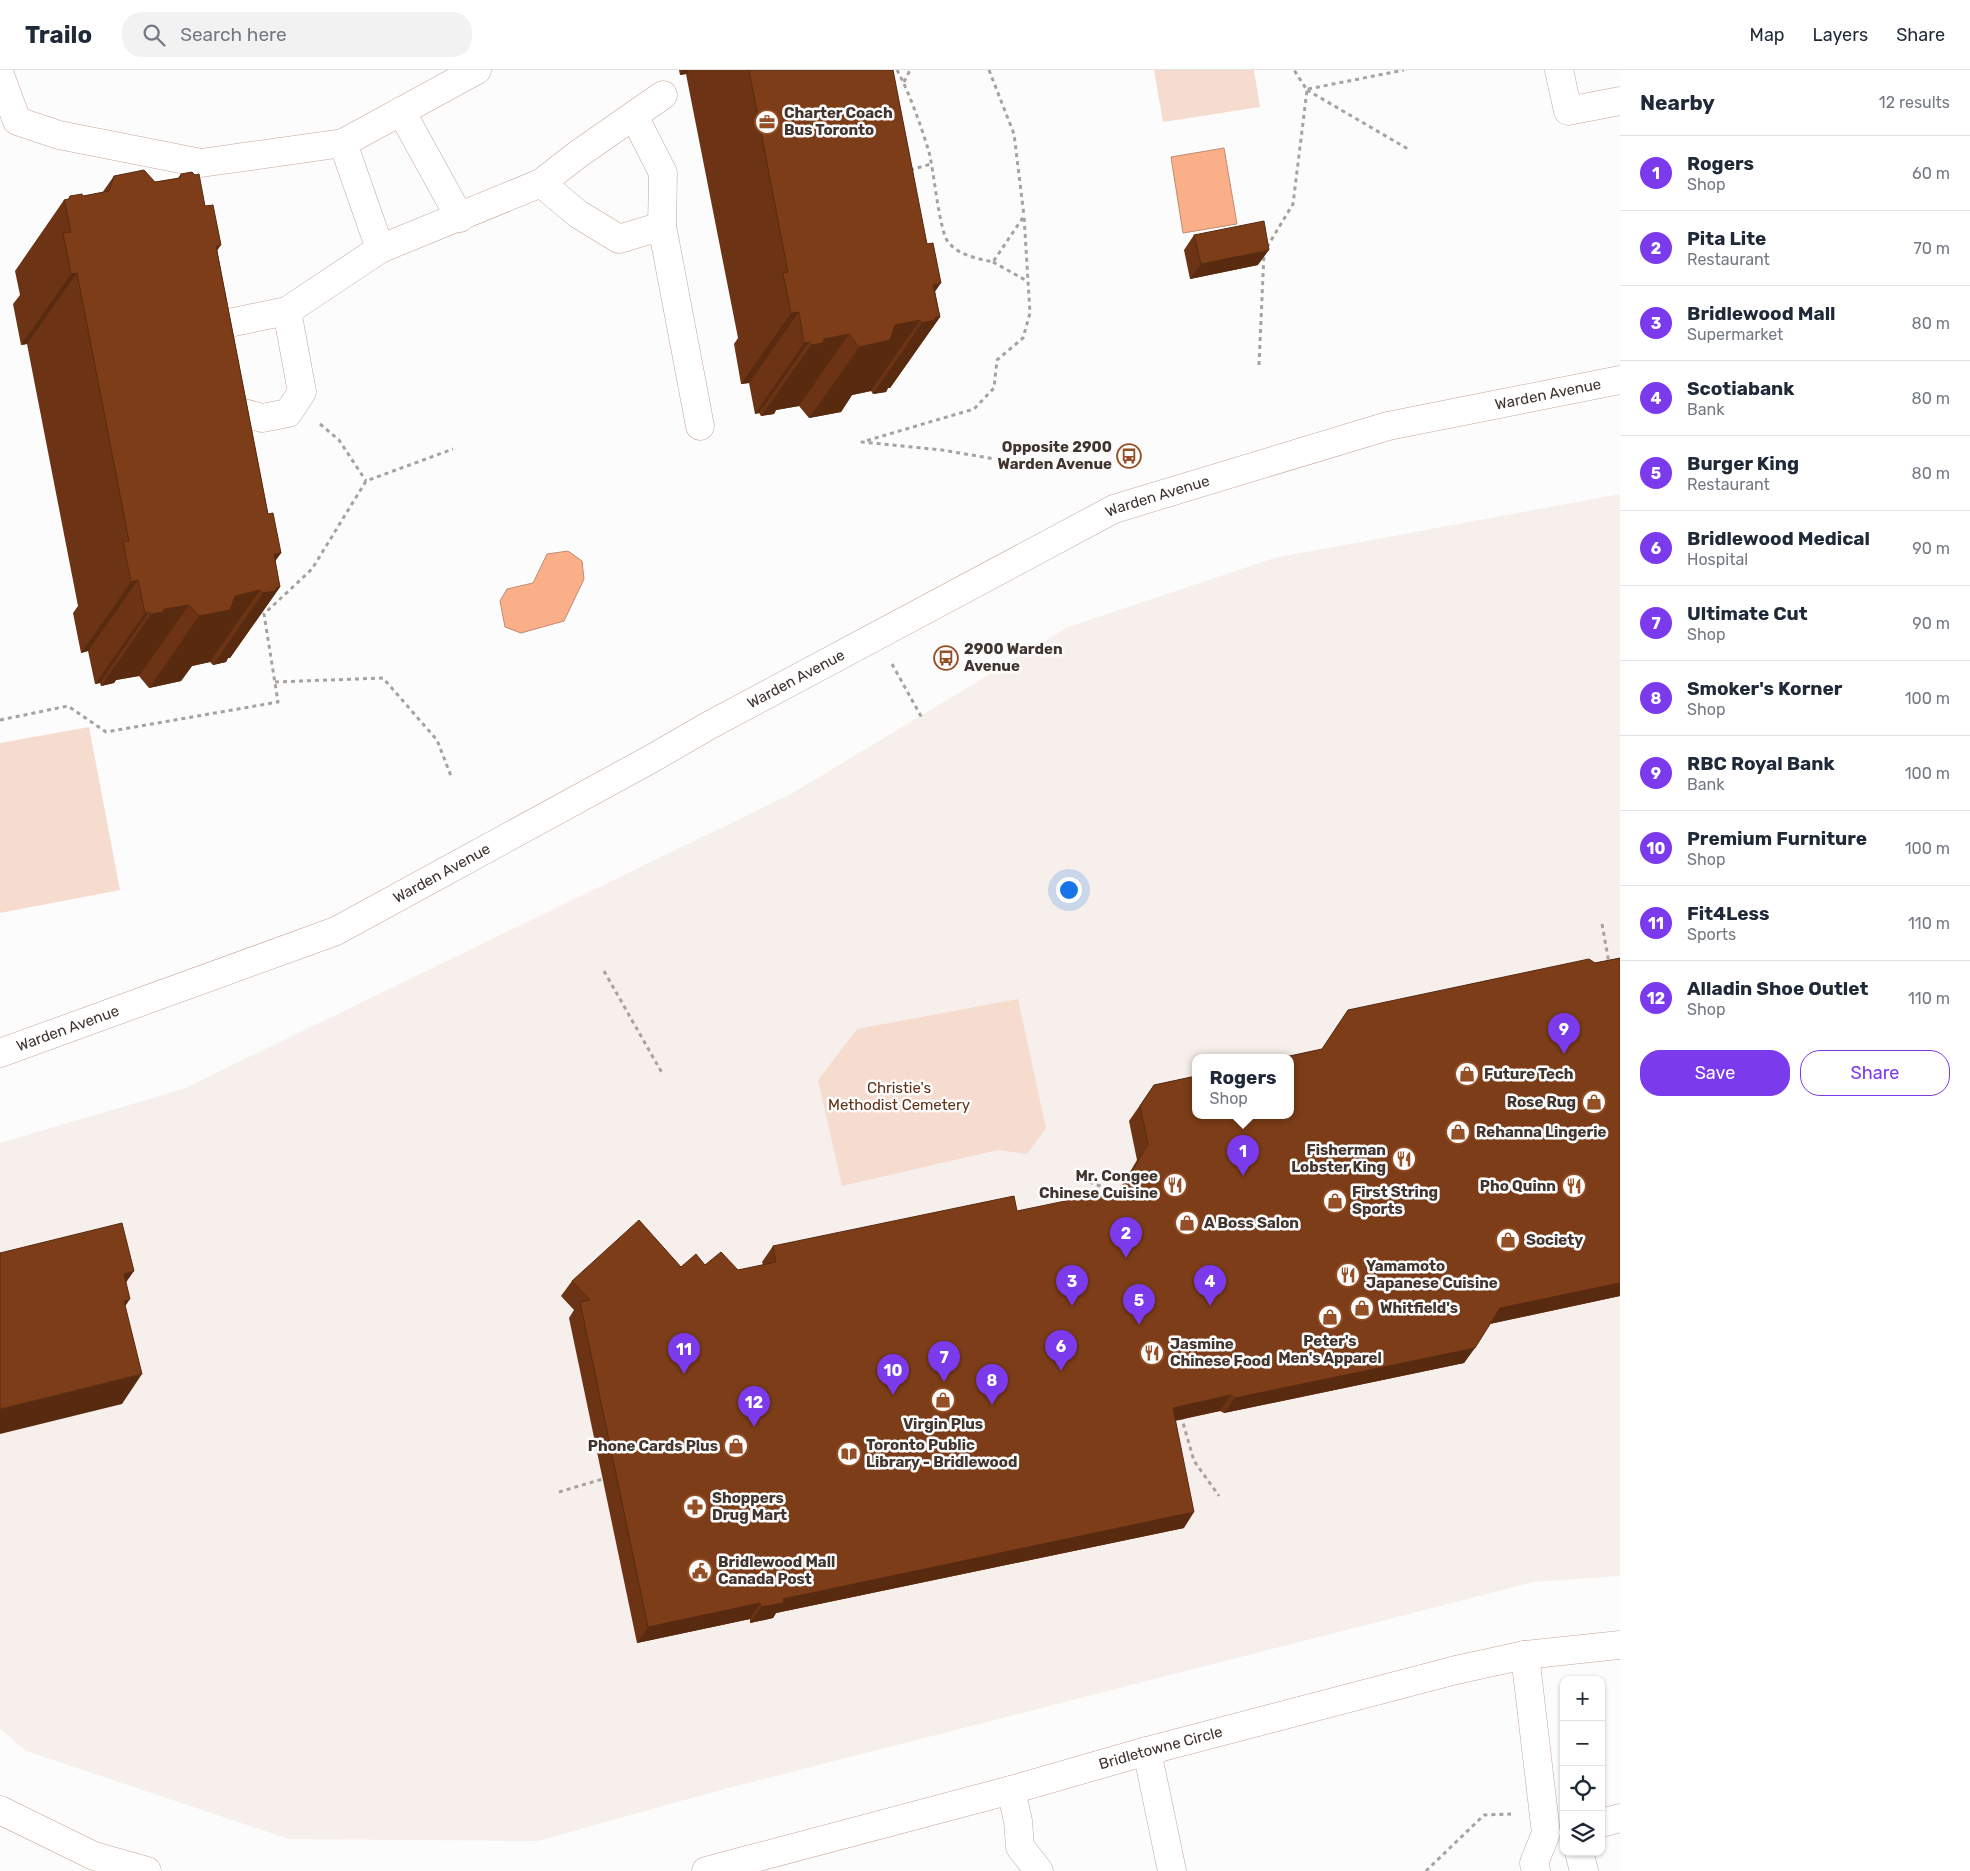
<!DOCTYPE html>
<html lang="en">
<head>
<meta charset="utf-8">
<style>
  body { margin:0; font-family:Rubik,sans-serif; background:#f2f2f3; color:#1f2937 }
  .controls { position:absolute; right:15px; bottom:15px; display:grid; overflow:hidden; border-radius:10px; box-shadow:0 1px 4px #0004 }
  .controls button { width:45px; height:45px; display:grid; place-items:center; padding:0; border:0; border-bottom:1px solid #e0e1e3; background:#fff; color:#1f2937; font:25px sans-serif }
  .you { position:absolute; left:1068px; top:819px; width:18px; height:18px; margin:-12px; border:4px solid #fff; border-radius:50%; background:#1a73e8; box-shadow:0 0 0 8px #1a73e833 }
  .badge { display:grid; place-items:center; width:32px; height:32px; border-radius:50%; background:#7c3aed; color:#fff; font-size:16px; font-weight:700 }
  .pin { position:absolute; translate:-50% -41px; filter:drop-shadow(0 1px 2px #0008) }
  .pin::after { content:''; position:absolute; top:26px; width:18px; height:15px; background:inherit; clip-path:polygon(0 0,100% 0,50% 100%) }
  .popup { position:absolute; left:1192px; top:984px; width:102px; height:65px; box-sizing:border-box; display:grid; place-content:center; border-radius:10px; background:#fff; filter:drop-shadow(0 1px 4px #0005); font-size:16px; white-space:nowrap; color:#747a83 }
  .popup b { font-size:19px; color:#1f2937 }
  .popup::after { content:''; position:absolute; left:50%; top:100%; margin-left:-10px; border:10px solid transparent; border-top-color:#fff }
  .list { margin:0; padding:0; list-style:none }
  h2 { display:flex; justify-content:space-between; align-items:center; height:65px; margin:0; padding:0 20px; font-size:21px }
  h2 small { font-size:16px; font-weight:400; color:#747a83 }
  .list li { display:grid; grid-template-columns:32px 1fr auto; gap:15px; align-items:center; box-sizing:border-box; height:75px; padding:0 20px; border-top:1px solid #e0e1e3 }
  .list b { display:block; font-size:19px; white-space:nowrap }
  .list p { margin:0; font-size:16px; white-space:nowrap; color:#747a83 }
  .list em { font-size:16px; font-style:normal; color:#747a83 }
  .actions { display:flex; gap:10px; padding:15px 20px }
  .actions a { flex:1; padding:11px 0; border:1px solid #7c3aed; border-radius:20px; text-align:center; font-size:18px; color:#7c3aed }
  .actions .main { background:#7c3aed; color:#fff }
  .icon { flex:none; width:28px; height:28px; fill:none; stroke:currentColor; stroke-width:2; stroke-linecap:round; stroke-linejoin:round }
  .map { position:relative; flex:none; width:1620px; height:1801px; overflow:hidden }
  header { display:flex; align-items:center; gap:30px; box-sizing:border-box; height:70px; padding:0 25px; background:#fff; border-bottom:1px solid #e0e1e3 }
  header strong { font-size:24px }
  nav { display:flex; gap:28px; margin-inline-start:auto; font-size:18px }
  .search { width:350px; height:45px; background:#f2f2f3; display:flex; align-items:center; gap:12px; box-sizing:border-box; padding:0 18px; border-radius:20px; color:#747a83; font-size:19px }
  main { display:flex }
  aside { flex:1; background:#fff }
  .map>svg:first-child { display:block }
  .built { fill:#f7efeb; fill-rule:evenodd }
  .green { fill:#f6dccf }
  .water { fill:#faaf89; stroke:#c28a6e }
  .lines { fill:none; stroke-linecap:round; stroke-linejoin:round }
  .minor-casing { stroke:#c6a697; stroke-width:29 }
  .major-casing { stroke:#c6a697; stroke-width:29 }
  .path { stroke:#a8a29f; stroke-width:3; stroke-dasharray:4 4; stroke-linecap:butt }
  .minor { stroke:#fff; stroke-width:28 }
  .major { stroke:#fff; stroke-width:28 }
  .wall { fill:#6c3415 }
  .shaded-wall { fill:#582b11 }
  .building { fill:#7d3d18; stroke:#582b11 }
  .labels { text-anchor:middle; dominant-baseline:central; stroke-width:5; stroke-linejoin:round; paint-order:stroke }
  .poi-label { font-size:15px; font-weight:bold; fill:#41342e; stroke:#fcfcfc; text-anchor:start }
  .street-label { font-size:15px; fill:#41342e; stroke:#fcfcfc }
  .park-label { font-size:15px; fill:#5f3015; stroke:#fcfcfc }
</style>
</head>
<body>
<header>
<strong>Trailo</strong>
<div class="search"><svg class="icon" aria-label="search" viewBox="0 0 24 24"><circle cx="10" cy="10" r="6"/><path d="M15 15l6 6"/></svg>Search here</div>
<nav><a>Map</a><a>Layers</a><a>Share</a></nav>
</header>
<main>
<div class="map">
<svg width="1620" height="1801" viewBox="0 0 1620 1801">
  <rect width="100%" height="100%" fill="#fcfcfc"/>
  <path class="built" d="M 1620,424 L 1620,1506 L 1534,1512 L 713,1722 L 538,1771 L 289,1769 L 26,1681 L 0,1659 L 0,1073 L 183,1019 L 791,724 L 1068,557 L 1274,488 ZM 1196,987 L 1290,987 L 1290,1045 L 1196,1045 Z"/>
  <path class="green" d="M 1154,0 L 1254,0 L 1260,37 L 1163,52 Z
    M 89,657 L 120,820 L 0,843 L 0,673 Z
    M 1018,929 L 1046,1058 L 1027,1084 L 998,1080 L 842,1116 L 818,1010 L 857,959 Z"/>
  <path class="water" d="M 1224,78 L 1237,154 L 1183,163 L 1171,87 Z
    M 568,481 L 582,491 L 584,509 L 564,551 L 521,563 L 505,557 L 500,531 L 507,519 L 533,513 L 547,484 Z"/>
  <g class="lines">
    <g class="minor-casing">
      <g id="minor">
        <path d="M 1559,0 L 1568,41 L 1620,31"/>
        <path d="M 0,5 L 17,51 L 59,65 L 201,93 L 343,73 L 477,0"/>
        <path d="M 401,41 L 460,148"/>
        <path d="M 343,73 L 380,179"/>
        <path d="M 541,113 L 578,144 L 619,169 L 662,156 L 663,103 L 634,46"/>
        <path d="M 662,156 L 700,356"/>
        <path d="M 195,260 L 287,241 L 380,179 L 541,113 L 577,85 L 663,25"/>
        <path d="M 222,320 L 236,341 L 262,348 L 288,343 L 302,322 L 287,241"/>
        <path d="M 1525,1585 L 1546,1763 L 1534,1793 L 1536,1801"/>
        <path d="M 1147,1681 L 1172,1801"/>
        <path d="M 1011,1720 L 1018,1751 L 1020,1777 L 1039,1801"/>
        <path d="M 0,1740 L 94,1786 L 147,1801"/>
        <path d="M 1601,1753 L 1620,1748"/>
        <path d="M 1579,1782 L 1584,1801"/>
        <path id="s1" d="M 706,1801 L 1011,1720 L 1147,1681 L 1456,1600 L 1525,1585 L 1620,1575"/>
      </g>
    </g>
    <g class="major-casing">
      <g id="major">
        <path id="s2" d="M 0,983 L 336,861 L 651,689 L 708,656 L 1114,439 L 1388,356 L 1620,310"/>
      </g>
    </g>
    <path class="path" d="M 897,0 C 910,24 921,56 929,82 C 934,101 939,160 948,172 C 960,186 976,188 993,192 L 1024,146 L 1030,243 L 1023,268 L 997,290 L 994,318 L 974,339 L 862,372 L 942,380 L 995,389
      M 989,0 L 1014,64 L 1024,146
      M 904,12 L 910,0
      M 1308,19 L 1404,0
      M 1307,20 L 1408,79
      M 910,100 L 931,94
      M 1267,177 L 1293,134 L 1307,20 L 1294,0
      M 993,192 L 1027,211
      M 1259,295 L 1264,183
      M 320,354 L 339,370 L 366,411
      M 892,594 L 922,648
      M 275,612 L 383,608 L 437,670 L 451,706
      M 0,650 L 68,636 L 106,662 L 278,632 L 264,544 L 312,499 L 366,411 L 453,379
      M 1602,854 L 1609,893
      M 604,901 L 662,1003
      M 1074,1107 L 1118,1122 L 1120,1125
      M 1181,1346 L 1194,1391 L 1219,1426
      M 559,1422 L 606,1408
      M 1426,1801 L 1484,1745 L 1511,1744"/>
    <use href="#minor" class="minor"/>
    <use href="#major" class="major"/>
  </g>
  <path class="wall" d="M 679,0 L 893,0 L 940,247 L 890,318 L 888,318 L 886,322 L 873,324 L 871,321 L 852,325 L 841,342 L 809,348 L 799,336 L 776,340 L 774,344 L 761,346 L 759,343 L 755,344 L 749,313 L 741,314 L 734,274 L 738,268 L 686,4 L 680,5 Z
    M 181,104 L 205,136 L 217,180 L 268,444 L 281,483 L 275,491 L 280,517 L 230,588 L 228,588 L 226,592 L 213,595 L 210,592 L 192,596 L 181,611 L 149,618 L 139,606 L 116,610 L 114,613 L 101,616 L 100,613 L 95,614 L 88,581 L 81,583 L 73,543 L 78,536 L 27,274 L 21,275 L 13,234 L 20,225 L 15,201 L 64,130 L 68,129 L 70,126 L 83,126 L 102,123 L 114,106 L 155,112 L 178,108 Z
    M 1194,165 L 1258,195 L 1190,209 L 1184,180 Z
    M 1620,888 L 1620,1226 L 1490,1254 L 1464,1293 L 1224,1343 L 1220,1341 L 1175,1351 L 1184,1458 L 776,1543 L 773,1548 L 750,1553 L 750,1549 L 637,1573 L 569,1248 L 574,1240 L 561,1226 L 572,1211 L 681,1197 L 705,1195 L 738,1200 L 763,1195 L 762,1192 L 773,1176 L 1017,1141 L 1114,1129 L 1137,1090 L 1129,1051 L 1154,1015 L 1322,979 L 1348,940 Z"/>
  <path class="shaded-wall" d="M 683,0 L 689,0 L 686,4 L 680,5 Z
    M 221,175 L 171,246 L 216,176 Z
    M 1269,180 L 1258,195 L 1190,209 L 1201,194 Z
    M 77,203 L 27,274 L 21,275 L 71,204 Z
    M 941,213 L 914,252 L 920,250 L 871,321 L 852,325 L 841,342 L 809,348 L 859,277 L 933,215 Z
    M 799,242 L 749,313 L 741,314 L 791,243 Z
    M 936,247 L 940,247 L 890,318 L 888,318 L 886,322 L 873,324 L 922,253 Z
    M 849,264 L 799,336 L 776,340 L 774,344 L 761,346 L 811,275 L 824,269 Z
    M 809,272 L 759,343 L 755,344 L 804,273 Z
    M 281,483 L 253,522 L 260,520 L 210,592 L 192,596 L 181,611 L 149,618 L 199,546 L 274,484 Z
    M 138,510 L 88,581 L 81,583 L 131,512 Z
    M 280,517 L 230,588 L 228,588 L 226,592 L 213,595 L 263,523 Z
    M 189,535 L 139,606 L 116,610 L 114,613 L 101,616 L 151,544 L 164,539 Z
    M 149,542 L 100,613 L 95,614 L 145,543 Z
    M 134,1201 L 113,1231 L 124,1204 Z
    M 1620,1213 L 1620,1226 L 1489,1254 L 1500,1238 Z
    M 130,1229 L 110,1259 L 124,1231 Z
    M 1475,1278 L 1464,1293 L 1224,1343 L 1235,1328 Z
    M 142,1304 L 122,1334 L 0,1364 L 0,1339 Z
    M 1231,1325 L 1220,1341 L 1162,1353 L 1173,1338 Z
    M 1194,1442 L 1184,1458 L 776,1543 L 773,1548 L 750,1553 L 761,1537 L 783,1529 Z
    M 760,1533 L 750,1549 L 637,1573 L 648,1557 Z"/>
  <path class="building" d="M 749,0 L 893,0 L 927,174 L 933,173 L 941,213 L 933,215 L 940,247 L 936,247 L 935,250 L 922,253 L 920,250 L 895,255 L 890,270 L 859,277 L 849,264 L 824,269 L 823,273 L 811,275 L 809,272 L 804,273 L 799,242 L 791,243 L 783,203 L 788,202 Z
    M 144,100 L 155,112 L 180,108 L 181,104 L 192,102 L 195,105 L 199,104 L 205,136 L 213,135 L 221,175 L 216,176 L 268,444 L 273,443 L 281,483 L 274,484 L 280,517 L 276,518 L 275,521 L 263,523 L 260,520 L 235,526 L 230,540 L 199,546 L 189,535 L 164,539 L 163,542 L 151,544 L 149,542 L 145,543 L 138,510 L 131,512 L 123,472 L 129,471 L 77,203 L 71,204 L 63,163 L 71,162 L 64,130 L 69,129 L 70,126 L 82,124 L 83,126 L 109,121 L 114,106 Z
    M 1264,151 L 1269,180 L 1201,194 L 1194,165 Z
    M 1620,888 L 1620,1213 L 1500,1238 L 1475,1278 L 1235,1328 L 1231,1325 L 1173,1338 L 1194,1442 L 783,1529 L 784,1533 L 761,1537 L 760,1533 L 648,1557 L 580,1232 L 590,1230 L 572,1211 L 639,1150 L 681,1197 L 696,1184 L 705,1195 L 721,1182 L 738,1200 L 776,1192 L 773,1176 L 1014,1126 L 1017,1141 L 1104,1123 L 1115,1130 L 1148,1074 L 1140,1036 L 1154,1015 L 1196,1006 L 1196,1045 L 1290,1045 L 1290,987 L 1285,987 L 1322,979 L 1348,940 L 1589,889 L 1595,893 Z
    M 122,1153 L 134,1201 L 124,1204 L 130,1229 L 124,1231 L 142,1304 L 0,1339 L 0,1183 Z"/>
  <defs>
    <g id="office-ring" transform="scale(1.25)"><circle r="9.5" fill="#fcfcfc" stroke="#954f27" stroke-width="1.5"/><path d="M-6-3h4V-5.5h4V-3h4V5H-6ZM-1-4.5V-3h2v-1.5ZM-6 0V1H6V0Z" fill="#954f27"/></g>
    <g id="bus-ring" transform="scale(1.25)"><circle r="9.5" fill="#fcfcfc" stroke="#954f27" stroke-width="1.5"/><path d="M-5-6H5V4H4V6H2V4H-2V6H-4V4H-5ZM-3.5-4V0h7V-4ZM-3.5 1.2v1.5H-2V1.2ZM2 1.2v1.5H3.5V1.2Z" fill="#954f27"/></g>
    <g id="shop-ring" transform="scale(1.25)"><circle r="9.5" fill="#fcfcfc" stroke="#954f27" stroke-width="1.5"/><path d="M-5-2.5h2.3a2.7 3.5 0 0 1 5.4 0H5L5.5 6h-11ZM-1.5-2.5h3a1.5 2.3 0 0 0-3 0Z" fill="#954f27"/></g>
    <g id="restaurant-ring" transform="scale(1.25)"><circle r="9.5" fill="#fcfcfc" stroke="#954f27" stroke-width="1.5"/><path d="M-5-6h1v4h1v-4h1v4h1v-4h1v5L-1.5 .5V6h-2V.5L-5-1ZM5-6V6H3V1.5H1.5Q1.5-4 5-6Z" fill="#954f27"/></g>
    <g id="library-ring" transform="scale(1.25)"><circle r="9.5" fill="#fcfcfc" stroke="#954f27" stroke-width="1.5"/><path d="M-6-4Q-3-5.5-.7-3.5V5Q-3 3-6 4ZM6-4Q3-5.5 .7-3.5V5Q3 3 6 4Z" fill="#954f27"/></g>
    <g id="pharmacy-ring" transform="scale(1.25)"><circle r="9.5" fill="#fcfcfc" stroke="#954f27" stroke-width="1.5"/><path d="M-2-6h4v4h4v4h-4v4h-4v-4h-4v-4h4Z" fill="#954f27"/></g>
    <g id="civic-ring" transform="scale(1.25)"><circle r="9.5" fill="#fcfcfc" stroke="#954f27" stroke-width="1.5"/><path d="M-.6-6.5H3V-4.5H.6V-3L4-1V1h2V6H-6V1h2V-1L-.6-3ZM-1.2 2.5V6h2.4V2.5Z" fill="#954f27"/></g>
  </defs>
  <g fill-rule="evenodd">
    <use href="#office-ring" x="767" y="52"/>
    <use href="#bus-ring" x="1129" y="386"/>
    <use href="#bus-ring" x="946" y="588"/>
    <use href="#shop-ring" x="1467" y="1004"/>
    <use href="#shop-ring" x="1594" y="1032"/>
    <use href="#shop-ring" x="1458" y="1062"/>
    <use href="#restaurant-ring" x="1404" y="1089"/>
    <use href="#restaurant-ring" x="1175" y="1115"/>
    <use href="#restaurant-ring" x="1574" y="1116"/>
    <use href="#shop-ring" x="1335" y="1131"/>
    <use href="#shop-ring" x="1187" y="1153"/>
    <use href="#shop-ring" x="1508" y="1170"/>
    <use href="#restaurant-ring" x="1348" y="1205"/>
    <use href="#shop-ring" x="1362" y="1238"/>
    <use href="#shop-ring" x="1330" y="1247"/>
    <use href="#restaurant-ring" x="1152" y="1283"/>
    <use href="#shop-ring" x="943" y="1330"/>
    <use href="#shop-ring" x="736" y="1376"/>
    <use href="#library-ring" x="849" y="1384"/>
    <use href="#pharmacy-ring" x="695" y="1437"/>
    <use href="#civic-ring" x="700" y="1501"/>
  </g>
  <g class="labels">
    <g class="poi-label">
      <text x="784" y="43">Charter Coach<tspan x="784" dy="17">Bus Toronto</tspan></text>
      <text x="1112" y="377" text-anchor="end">Opposite 2900<tspan x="1112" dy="17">Warden Avenue</tspan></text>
      <text x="964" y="579">2900 Warden<tspan x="964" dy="17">Avenue</tspan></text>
      <text x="1484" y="1004">Future Tech</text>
      <text x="1576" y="1032" text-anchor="end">Rose Rug</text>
      <text x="1476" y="1062">Rehanna Lingerie</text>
      <text x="1386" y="1080" text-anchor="end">Fisherman<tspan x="1386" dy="17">Lobster King</tspan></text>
      <text x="1158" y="1106" text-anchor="end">Mr. Congee<tspan x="1158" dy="17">Chinese Cuisine</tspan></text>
      <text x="1556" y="1116" text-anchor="end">Pho Quinn</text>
      <text x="1352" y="1122">First String<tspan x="1352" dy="17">Sports</tspan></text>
      <text x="1204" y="1153">A Boss Salon</text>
      <text x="1526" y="1170">Society</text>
      <text x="1366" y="1196">Yamamoto<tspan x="1366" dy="17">Japanese Cuisine</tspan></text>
      <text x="1380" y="1238">Whitfield's</text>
      <text x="1330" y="1271" text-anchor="middle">Peter's<tspan x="1330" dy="17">Men's Apparel</tspan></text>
      <text x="1170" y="1274">Jasmine<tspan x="1170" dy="17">Chinese Food</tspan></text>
      <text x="943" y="1354" text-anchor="middle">Virgin Plus</text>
      <text x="866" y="1375">Toronto Public<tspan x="866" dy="17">Library - Bridlewood</tspan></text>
      <text x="718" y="1376" text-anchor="end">Phone Cards Plus</text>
      <text x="712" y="1428">Shoppers<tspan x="712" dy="17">Drug Mart</tspan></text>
      <text x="718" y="1492">Bridlewood Mall<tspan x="718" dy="17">Canada Post</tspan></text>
    </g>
    <g class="street-label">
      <text stroke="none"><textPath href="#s2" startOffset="1692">Warden Avenue</textPath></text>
      <text stroke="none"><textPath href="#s2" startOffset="1288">Warden Avenue</textPath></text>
      <text stroke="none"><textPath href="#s2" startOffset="882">Warden Avenue</textPath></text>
      <text stroke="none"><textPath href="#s2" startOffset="478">Warden Avenue</textPath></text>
      <text stroke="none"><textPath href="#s2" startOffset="72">Warden Avenue</textPath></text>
      <text stroke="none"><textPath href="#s1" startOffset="471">Bridletowne Circle</textPath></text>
    </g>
    <g class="park-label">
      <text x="899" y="1018">Christie's<tspan x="899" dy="17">Methodist Cemetery</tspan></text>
    </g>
  </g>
</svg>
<div class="controls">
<button>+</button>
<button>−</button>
<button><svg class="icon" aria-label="locate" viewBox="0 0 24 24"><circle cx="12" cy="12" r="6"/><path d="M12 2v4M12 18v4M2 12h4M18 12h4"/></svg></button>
<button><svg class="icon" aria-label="layers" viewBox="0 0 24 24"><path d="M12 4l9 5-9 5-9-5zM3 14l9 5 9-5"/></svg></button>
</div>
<div class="you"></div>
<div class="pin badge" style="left:1243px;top:1106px">1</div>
<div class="popup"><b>Rogers</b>Shop</div>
<div class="pin badge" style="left:1126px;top:1188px">2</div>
<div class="pin badge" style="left:1072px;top:1236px">3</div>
<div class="pin badge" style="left:1210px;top:1236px">4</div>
<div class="pin badge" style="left:1139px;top:1255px">5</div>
<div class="pin badge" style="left:1061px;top:1301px">6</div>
<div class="pin badge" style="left:944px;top:1312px">7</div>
<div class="pin badge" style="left:992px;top:1335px">8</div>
<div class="pin badge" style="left:1564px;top:984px">9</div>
<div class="pin badge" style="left:893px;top:1325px">10</div>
<div class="pin badge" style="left:684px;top:1304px">11</div>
<div class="pin badge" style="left:754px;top:1357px">12</div>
</div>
<aside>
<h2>Nearby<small>12 results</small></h2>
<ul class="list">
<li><span class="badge">1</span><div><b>Rogers</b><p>Shop</p></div><em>60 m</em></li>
<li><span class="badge">2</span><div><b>Pita Lite</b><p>Restaurant</p></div><em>70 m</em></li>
<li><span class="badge">3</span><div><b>Bridlewood Mall</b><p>Supermarket</p></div><em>80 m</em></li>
<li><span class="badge">4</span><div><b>Scotiabank</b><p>Bank</p></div><em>80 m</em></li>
<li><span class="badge">5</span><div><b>Burger King</b><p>Restaurant</p></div><em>80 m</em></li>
<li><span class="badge">6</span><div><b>Bridlewood Medical</b><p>Hospital</p></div><em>90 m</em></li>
<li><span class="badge">7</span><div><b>Ultimate Cut</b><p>Shop</p></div><em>90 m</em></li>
<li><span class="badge">8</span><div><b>Smoker's Korner</b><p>Shop</p></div><em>100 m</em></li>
<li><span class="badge">9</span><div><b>RBC Royal Bank</b><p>Bank</p></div><em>100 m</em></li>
<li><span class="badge">10</span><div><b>Premium Furniture</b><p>Shop</p></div><em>100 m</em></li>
<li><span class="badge">11</span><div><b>Fit4Less</b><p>Sports</p></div><em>110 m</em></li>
<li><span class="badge">12</span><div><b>Alladin Shoe Outlet</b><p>Shop</p></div><em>110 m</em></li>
</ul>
<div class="actions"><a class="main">Save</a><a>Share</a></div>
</aside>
</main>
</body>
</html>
